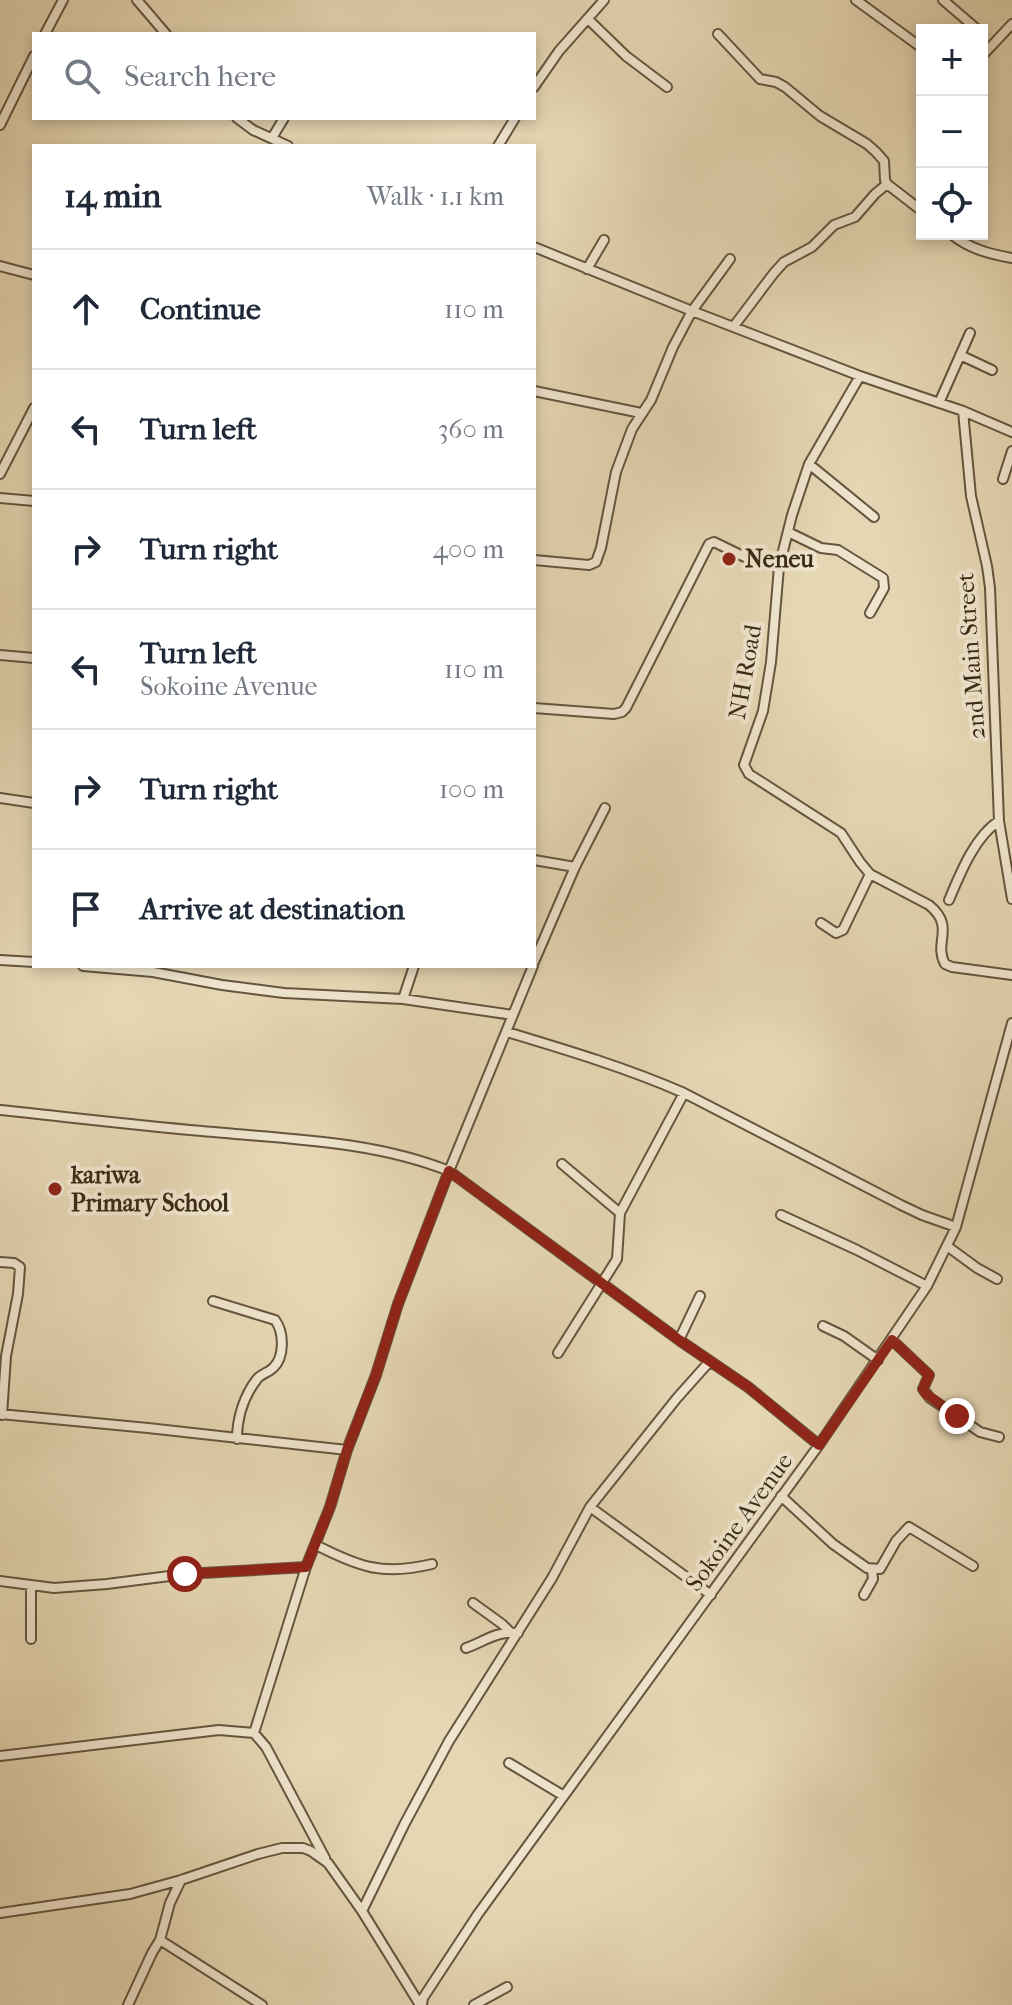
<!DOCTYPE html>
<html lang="en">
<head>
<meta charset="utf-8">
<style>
  body { margin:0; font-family:"IM FELL French Canon",serif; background:#f2f2f3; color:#1f2937 }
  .controls { position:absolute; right:24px; top:24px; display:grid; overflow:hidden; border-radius:0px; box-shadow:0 4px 12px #0003 }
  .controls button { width:72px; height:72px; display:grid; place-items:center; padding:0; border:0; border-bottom:2px solid #e0e1e3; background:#fff; color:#1f2937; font:40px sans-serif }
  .stop { position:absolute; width:24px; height:24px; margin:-18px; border:6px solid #8f2418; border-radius:50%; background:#fff }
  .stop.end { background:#8f2418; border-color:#fff; box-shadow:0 2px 8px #0008 }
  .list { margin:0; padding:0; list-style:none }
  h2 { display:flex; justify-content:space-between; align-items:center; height:104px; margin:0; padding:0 32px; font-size:34px }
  h2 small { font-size:26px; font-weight:400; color:#747a83 }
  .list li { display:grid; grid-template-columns:52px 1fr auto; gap:24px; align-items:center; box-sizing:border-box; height:120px; padding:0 32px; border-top:2px solid #e0e1e3 }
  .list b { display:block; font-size:30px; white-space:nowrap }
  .list p { margin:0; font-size:26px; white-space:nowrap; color:#747a83 }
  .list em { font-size:26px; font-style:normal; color:#747a83 }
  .icon { flex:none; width:44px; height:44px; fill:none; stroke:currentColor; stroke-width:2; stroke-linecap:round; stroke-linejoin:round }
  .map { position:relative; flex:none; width:1012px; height:2005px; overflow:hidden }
  .search { position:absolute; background:#fff; box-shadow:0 4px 12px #0003; left:32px; top:32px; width:504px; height:88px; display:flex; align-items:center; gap:20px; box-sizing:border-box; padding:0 28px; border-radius:0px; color:#747a83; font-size:30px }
  .panel { position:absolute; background:#fff; box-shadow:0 4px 12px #0003; left:32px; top:144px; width:504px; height:824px; border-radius:0px }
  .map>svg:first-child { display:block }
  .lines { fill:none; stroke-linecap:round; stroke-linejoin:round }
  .minor-casing { stroke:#66553e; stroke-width:12 }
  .minor { stroke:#efe5ce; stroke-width:8 }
  .route { stroke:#8f2418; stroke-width:10 }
  .poi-dot { fill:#8f2418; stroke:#efe5ce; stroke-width:3 }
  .labels { text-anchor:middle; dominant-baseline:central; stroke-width:8; stroke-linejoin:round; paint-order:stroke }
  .poi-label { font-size:24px; font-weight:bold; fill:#3b2a17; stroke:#efe5ce; text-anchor:start }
  .street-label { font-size:24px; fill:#3b2a17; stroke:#efe5ce }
</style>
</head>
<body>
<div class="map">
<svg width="1012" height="2005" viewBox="0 0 1012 2005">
  <rect width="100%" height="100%" fill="#e6d7b4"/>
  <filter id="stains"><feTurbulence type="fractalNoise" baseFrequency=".0025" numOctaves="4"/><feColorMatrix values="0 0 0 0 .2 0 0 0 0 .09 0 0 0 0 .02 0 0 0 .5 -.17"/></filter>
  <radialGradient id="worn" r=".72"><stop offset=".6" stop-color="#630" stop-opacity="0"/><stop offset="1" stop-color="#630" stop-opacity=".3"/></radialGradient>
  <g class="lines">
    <g class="minor-casing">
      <path id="minor" d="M 137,0 L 166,34
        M 856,0 L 922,48
        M 943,0 L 978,30
        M 588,19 L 626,56 L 667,87
        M 45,34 L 63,0
        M 718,34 L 760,79 L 776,82 L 785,87 L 820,116 L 867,144 L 876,152 L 884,161 L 885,180 L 887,184 L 922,211
        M 982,56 L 1012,24
        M 534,87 L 559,51 L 604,0
        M 237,118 L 253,130 L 288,146
        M 0,125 L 34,56
        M 272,138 L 284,118
        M 498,146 L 515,118
        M 951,234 C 970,249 989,254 1012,258
        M 534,247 L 692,311 L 860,376 L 963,411 L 1012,432
        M 0,266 L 34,275
        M 587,269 L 604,240
        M 734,326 L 774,273 L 784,262 L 812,247 L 834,225 L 855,217 L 875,194 L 887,184
        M 960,355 L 992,370
        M 860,376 L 809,464 L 792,515 L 779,567 L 771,662 L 763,711 L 744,765 L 749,774 L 841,833 L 860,862 L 870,874 L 929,905 C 956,927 933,942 945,964 L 952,967 L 1012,975
        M 534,391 L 641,413
        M 939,403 L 970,333
        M 963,411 L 971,496 L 987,566 L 990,588 L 999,821 L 1012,899
        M 809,464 L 874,517
        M 0,474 L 34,408
        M 1003,479 L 1012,451
        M 0,498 L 34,501
        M 788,532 L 821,548 L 838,550 L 883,578 L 884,588 L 870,613
        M 534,560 L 589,565 L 596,562 L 601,548 L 616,472 L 632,429 L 651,400 L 673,347 L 692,311 L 730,259
        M 0,655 L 34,658
        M 534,708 L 614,714 L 622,712 L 626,708 L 709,544 L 714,542 L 753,561 L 779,567
        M 0,798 L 34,803
        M 534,860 L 575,867
        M 949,900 C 960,874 975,836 999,821
        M 821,923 L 836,933 L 843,930 L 870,874
        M 0,960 L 34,962
        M 534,962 L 575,867 L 605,808
        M 83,966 L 153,972 L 222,985 L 284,993 L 403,999 L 513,1015
        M 533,966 L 449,1171 L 679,1340 L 748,1387 L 819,1445
        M 403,999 L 414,966
        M 507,1032 C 567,1050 627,1068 684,1093 L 901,1205 L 922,1215 L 956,1227
        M 0,1110 C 67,1117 134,1125 202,1131 C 284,1139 372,1140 449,1171 L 398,1304 L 376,1375 L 347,1450 L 330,1507 L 306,1567 L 254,1733
        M 562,1164 L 620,1213
        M 781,1215 L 857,1250 L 927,1286
        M 947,1246 L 977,1268 L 997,1279
        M 0,1262 L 14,1263 L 20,1267 L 18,1294 L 6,1356 L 2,1415
        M 213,1301 L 275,1320 C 284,1332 285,1357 273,1368 C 268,1373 262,1373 257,1379 C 244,1396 237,1418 237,1439
        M 823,1326 L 844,1336 L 878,1360
        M 679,1340 L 700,1296
        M 892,1340 L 929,1375 L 923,1389 L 930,1398 L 980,1432 L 999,1437
        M 558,1353 L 617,1259 L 620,1213 L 684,1093
        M 0,1414 L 148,1428 L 347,1450
        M 781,1496 L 833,1544 L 867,1568 L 880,1569 L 896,1541 L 909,1527 L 973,1566
        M 590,1507 L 711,1595
        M 316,1545 C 359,1567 383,1576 432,1564
        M 0,1581 L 54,1588 L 107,1584 L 185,1574 L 306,1567
        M 864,1595 L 873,1579 L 872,1570
        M 473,1603 L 502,1624 L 510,1632
        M 31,1639 L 31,1586
        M 466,1648 C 486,1641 495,1631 518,1633
        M 0,1756 L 219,1730 L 254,1733 L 266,1747 L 325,1858
        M 509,1763 L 564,1796
        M 362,1911 L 404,1825 L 449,1741 L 552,1578 L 590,1507 L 677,1398 L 710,1361
        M 0,1913 L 130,1894 L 181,1880 L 258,1854 L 282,1848 L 303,1848 L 311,1851 L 328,1863 L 362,1911 L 420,2005
        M 160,1940 L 262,2005
        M 128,2005 L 152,1953 L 160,1940 L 170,1903 L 181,1880
        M 422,2005 L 423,1998 L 478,1914 L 819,1445 L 927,1286 L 956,1227 L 1012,1023
        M 474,2005 L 507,1987"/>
    </g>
    <use href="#minor" class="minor"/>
  </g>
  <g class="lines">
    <path class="route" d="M 185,1574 L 306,1567 L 330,1507 L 347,1450 L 376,1375 L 398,1304 L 449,1171 L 679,1340 L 748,1387 L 819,1445 L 892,1340 L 929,1375 L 923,1389 L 926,1394 L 957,1416"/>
  </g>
  <g class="poi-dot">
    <circle cx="729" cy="559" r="8"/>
    <circle cx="55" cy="1189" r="8"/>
  </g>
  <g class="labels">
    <g class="poi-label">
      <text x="745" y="559">Neneu</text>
      <text x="71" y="1175">kariwa<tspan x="71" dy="28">Primary School</tspan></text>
    </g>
    <g class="street-label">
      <text transform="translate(971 656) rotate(-94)">2nd Main Street</text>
      <text transform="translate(745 672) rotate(-80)">NH Road</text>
      <text transform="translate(739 1522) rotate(-54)">Sokoine Avenue</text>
    </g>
  </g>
  <rect width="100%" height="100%" filter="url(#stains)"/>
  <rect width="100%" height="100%" fill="url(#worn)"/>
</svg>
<div class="controls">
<button>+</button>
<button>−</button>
<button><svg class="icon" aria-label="locate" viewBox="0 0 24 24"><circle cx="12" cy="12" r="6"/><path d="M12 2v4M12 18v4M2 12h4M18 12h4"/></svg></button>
</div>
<div class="stop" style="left:185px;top:1574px"></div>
<div class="stop end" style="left:957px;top:1416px"></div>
<div class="search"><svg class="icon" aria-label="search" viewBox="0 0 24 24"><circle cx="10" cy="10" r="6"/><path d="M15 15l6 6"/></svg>Search here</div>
<section class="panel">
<h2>14 min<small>Walk · 1.1 km</small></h2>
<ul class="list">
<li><svg class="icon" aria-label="ahead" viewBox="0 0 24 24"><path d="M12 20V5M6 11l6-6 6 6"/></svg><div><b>Continue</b></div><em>110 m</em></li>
<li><svg class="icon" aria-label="left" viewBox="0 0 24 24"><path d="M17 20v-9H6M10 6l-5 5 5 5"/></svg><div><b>Turn left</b></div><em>360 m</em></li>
<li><svg class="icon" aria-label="right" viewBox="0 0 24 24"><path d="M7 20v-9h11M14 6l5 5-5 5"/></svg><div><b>Turn right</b></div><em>400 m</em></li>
<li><svg class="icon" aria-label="left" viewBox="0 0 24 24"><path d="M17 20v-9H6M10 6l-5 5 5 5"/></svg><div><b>Turn left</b><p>Sokoine Avenue</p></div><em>110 m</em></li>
<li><svg class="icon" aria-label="right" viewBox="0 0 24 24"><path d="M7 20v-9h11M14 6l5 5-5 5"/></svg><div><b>Turn right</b></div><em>100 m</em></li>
<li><svg class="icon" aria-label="arrive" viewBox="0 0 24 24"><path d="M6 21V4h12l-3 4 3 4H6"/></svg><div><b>Arrive at destination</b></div></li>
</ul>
</section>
</div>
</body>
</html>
